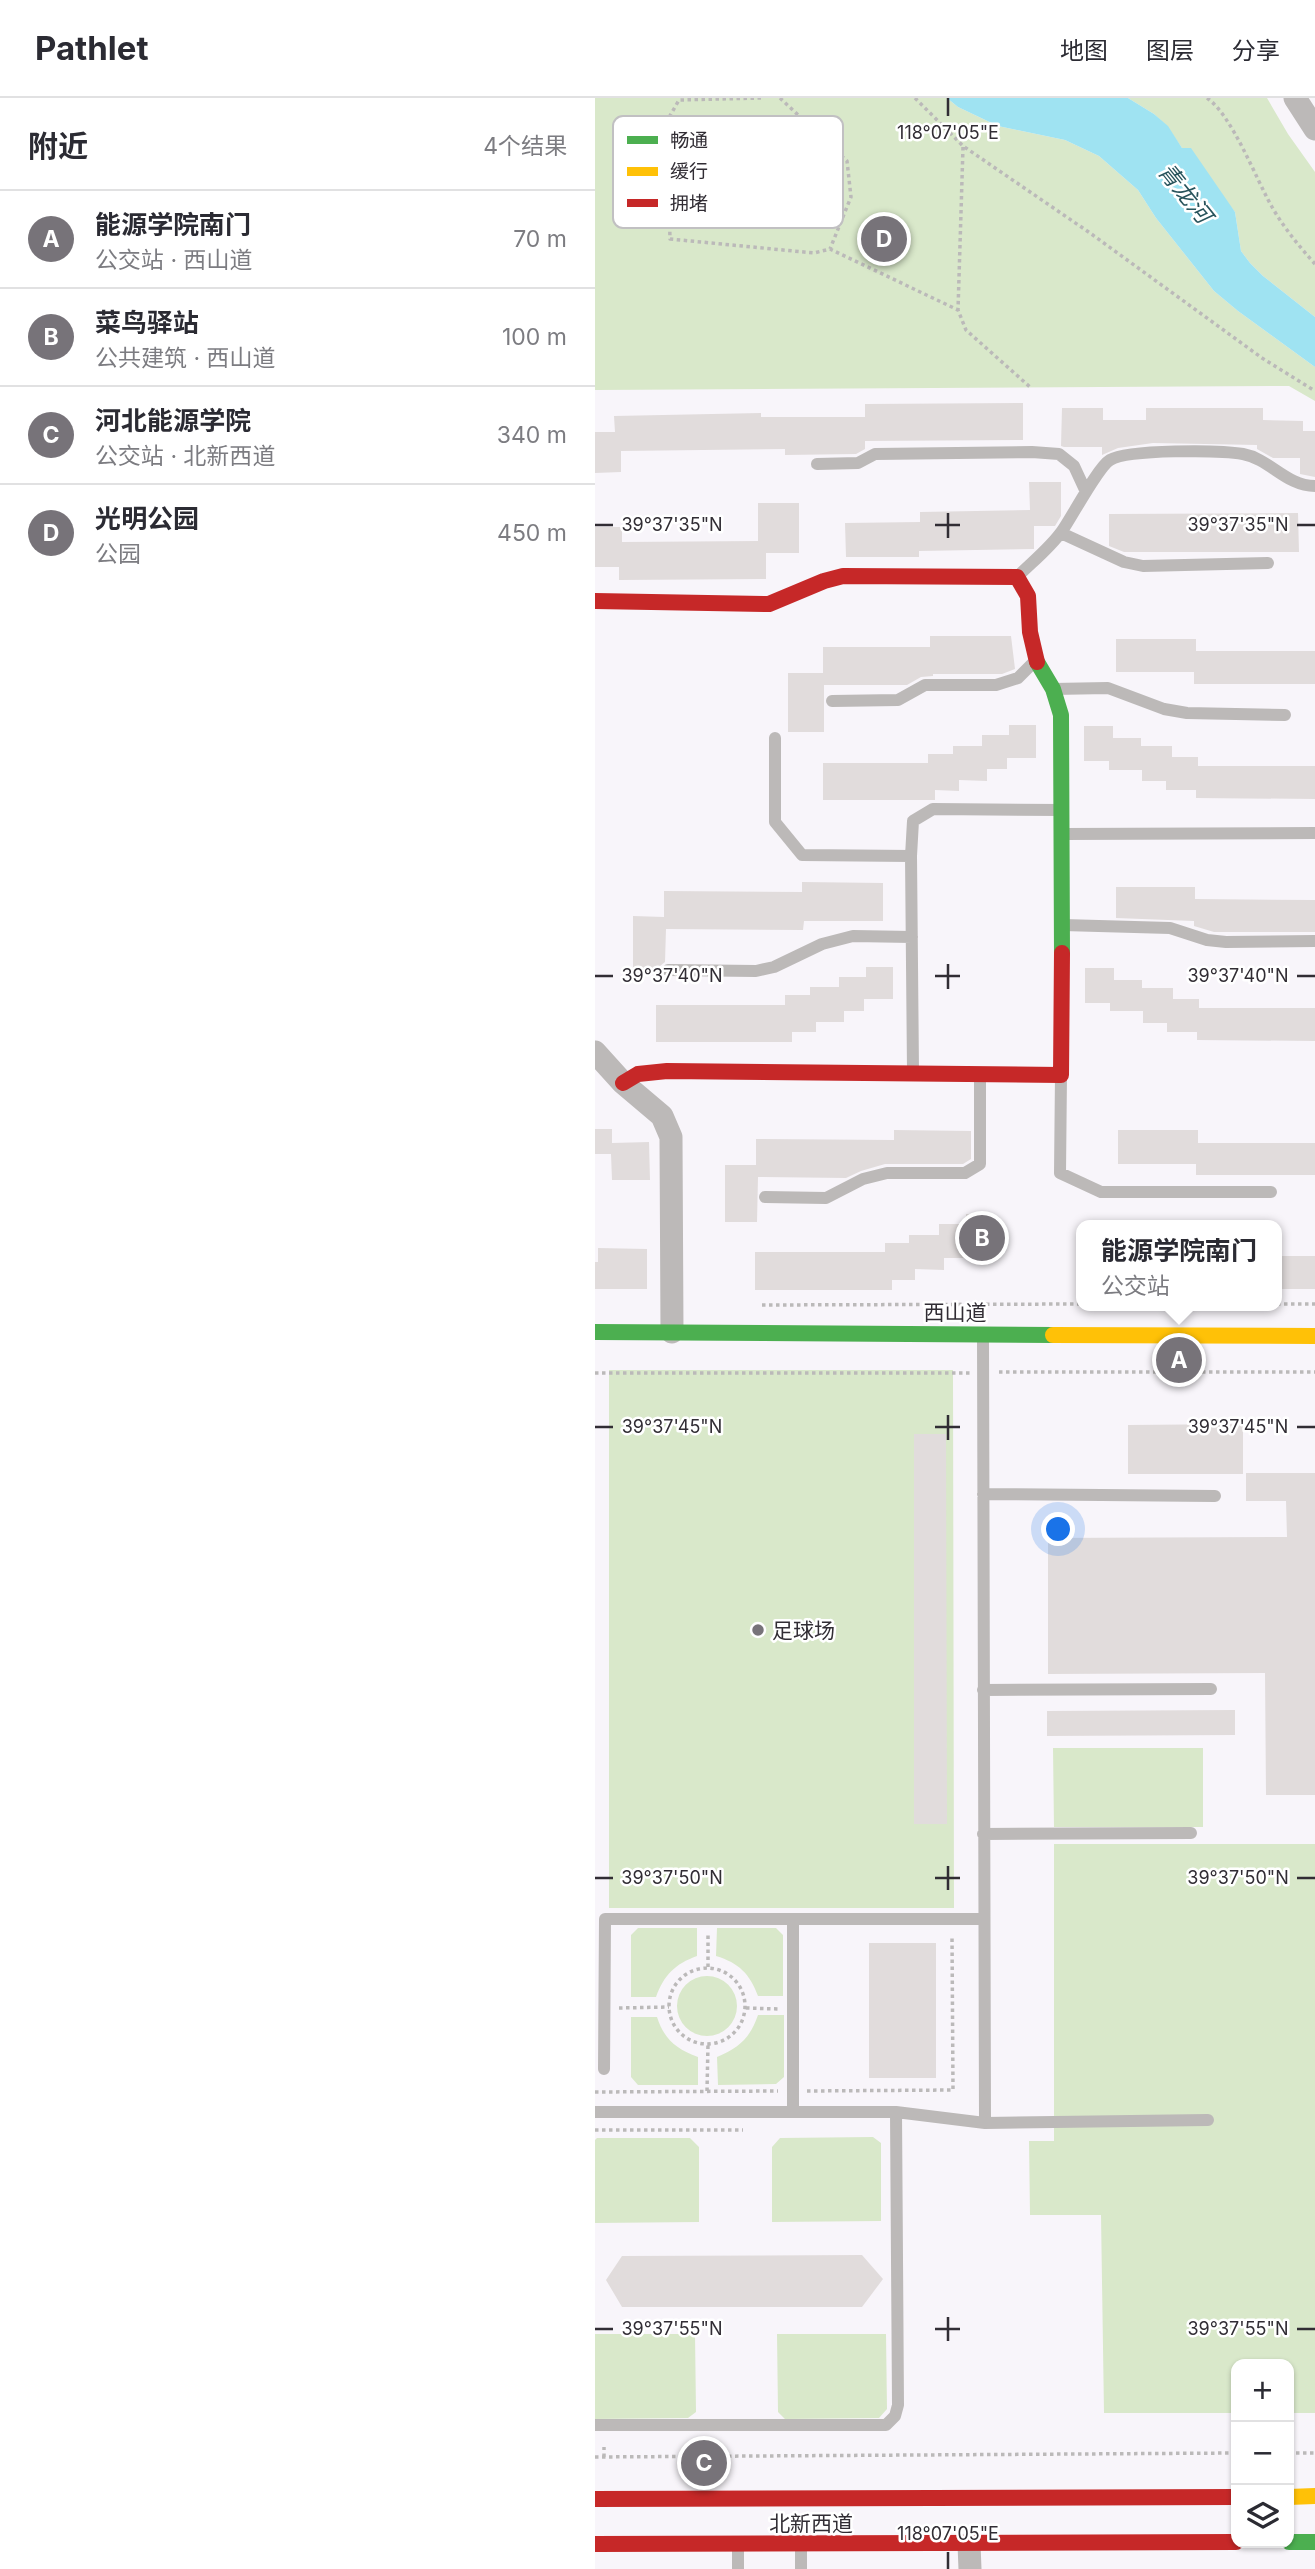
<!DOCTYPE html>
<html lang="zh">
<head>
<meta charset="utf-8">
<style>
  body { margin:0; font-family:Inter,"Noto Sans SC",sans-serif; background:#f2f2f3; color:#2b2b33 }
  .controls { position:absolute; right:21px; bottom:21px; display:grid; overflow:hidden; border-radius:14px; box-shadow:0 2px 5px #0004 }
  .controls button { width:63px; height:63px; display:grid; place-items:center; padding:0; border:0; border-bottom:2px solid #e1e1e2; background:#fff; color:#2b2b33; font:35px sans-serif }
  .you { position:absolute; left:464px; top:1432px; width:24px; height:24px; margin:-18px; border:5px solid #fff; border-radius:50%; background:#1a73e8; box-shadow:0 0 0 10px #1a73e833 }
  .badge { display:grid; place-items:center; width:46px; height:46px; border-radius:50%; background:#777379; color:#fff; font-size:23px; font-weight:700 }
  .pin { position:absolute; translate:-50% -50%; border:4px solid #fff; box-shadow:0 2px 7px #0006 }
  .popup { position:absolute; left:481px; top:1122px; width:206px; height:91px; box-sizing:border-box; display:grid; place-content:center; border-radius:14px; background:#fff; filter:drop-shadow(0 2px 5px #0005); font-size:23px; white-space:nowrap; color:#7c7c81 }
  .popup b { font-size:26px; color:#2b2b33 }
  .popup::after { content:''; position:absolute; left:50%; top:100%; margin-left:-14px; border:14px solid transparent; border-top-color:#fff }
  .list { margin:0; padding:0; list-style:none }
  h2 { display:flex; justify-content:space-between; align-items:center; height:91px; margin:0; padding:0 28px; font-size:30px }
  h2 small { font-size:23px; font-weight:400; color:#7c7c81 }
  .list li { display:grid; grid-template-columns:46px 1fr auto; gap:21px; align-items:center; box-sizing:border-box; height:98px; padding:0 28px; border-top:2px solid #e1e1e2 }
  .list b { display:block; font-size:26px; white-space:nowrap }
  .list p { margin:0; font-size:23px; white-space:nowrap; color:#7c7c81 }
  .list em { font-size:23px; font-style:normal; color:#7c7c81 }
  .icon { flex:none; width:38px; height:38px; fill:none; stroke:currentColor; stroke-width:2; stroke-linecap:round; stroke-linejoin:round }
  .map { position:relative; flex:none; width:720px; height:2471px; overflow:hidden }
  header { display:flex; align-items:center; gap:42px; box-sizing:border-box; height:98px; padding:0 35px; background:#fff; border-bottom:2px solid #e1e1e2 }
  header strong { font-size:33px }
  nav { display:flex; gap:38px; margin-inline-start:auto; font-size:24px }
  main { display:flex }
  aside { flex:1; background:#fff }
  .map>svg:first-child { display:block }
  .green { fill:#d9e8ca }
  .water { fill:#9fe3f2 }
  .building { fill:#e1dcdc }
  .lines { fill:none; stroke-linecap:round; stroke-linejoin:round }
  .path { stroke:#bbb9b9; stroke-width:3.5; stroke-dasharray:3.5 3.5; stroke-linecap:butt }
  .lane { stroke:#bcb9b8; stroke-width:12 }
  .street { stroke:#bcb9b8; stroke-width:23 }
  .fast { stroke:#4caf50; stroke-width:16 }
  .slow { stroke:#ffc107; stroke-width:16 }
  .jam { stroke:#c62828; stroke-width:16 }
  .ticks { fill:none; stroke:#312d34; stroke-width:2.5 }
  .poi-dot { fill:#777379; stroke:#fff; stroke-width:2.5 }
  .labels { text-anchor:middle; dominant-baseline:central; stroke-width:5; stroke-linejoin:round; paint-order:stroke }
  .street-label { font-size:21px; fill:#312d34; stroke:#fff }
  .poi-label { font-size:21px; fill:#312d34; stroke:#fff; text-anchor:start }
  .water-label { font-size:23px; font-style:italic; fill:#28545c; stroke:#fff }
  .key { fill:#fff; stroke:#c1c0c2; stroke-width:2 }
  .key-label { font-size:19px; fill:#312d34 }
  .ticks-label { font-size:18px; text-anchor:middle; fill:#312d34; stroke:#fff; stroke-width:5; stroke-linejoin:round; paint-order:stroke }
</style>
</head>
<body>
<header>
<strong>Pathlet</strong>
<nav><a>地图</a><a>图层</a><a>分享</a></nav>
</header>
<main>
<aside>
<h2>附近<small>4个结果</small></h2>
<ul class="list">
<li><span class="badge">A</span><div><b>能源学院南门</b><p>公交站 · 西山道</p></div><em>70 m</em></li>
<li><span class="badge">B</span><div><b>菜鸟驿站</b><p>公共建筑 · 西山道</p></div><em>100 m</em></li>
<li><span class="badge">C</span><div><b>河北能源学院</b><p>公交站 · 北新西道</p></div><em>340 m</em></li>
<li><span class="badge">D</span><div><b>光明公园</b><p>公园</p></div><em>450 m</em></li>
</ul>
</aside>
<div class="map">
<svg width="720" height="2471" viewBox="0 0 720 2471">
  <rect width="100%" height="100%" fill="#f8f5fa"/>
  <path class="green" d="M 0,0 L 352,0 L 363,9 L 403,28 L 470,42 L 504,58 L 543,92 L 561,120 L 619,193 L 643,213 L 720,269 L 720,303 L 694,288 L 0,292 Z
    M 533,0 L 672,0 L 693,36 L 720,74 L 720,219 L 668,178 L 655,165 L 646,153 L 640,114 L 587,50 L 572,28 L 559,16 Z
    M 14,1272 L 358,1272 L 359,1810 L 14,1810 Z
    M 458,1650 L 608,1650 L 608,1729 L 459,1729 Z
    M 459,1746 L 720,1746 L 720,2315 L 694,2315 L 694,2266 L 641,2266 L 641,2315 L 509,2315 L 506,2117 L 435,2117 L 434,2043 L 459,2043 Z
    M 43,1830 L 102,1830 L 102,1858 C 80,1866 69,1877 61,1899 L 36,1899 L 36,1837 Z
    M 122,1830 L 181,1830 L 188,1837 L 188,1898 L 163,1898 C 155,1876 144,1865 121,1858 Z
    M82 1908a30 30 0 1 1 60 0a30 30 0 1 1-60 0Z
    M 163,1917 L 189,1917 L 189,1979 L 181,1986 L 123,1987 L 122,1959 C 144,1950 155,1940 163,1917 Z
    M 36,1919 L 62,1919 C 69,1941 81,1951 103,1959 L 103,1987 L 43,1987 L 36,1979 Z
    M 278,2039 L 286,2045 L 286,2123 L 177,2124 L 177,2049 L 185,2040 Z
    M 2,2040 L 95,2040 L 104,2049 L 104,2124 L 0,2125 L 0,2042 Z
    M 0,2236 L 100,2236 L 101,2314 L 93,2320 L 0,2321 Z
    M 182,2236 L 291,2236 L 292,2311 L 284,2320 L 190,2321 L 183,2314 Z"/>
  <path class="water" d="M 352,0 L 533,0 L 559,16 L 573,28 L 587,50 L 596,50 L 640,114 L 646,153 L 655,165 L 668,178 L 720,219 L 720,269 L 643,213 L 619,193 L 561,120 L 543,92 L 504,58 L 470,42 L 403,28 L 363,9 Z"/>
  <path class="building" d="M 428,305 L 428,342 L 270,343 L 270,351 L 261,356 L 190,357 L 190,351 L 26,353 L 26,374 L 0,375 L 0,334 L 20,334 L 19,318 L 166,315 L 166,319 L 270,319 L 270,306 Z
    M 467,310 L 508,310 L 508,322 L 551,322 L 551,310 L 668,310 L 668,322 L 708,323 L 708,333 L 720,333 L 720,379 L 705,376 L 705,360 L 678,360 L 662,351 L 662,347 L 558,345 L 523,350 L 507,357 L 507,349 L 469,349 L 466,348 Z
    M 434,384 L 466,384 L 466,418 L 460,428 L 439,428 L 439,451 L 324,453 L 324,459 L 251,459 L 250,425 L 325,424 L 325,414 L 435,412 Z
    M 163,405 L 204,405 L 204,455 L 171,455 L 171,481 L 24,482 L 24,469 L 0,469 L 0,429 L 27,429 L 27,444 L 163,443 Z
    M 703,415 L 704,454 L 529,454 L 514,448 L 514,416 Z
    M 335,538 L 416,538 L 420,571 L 407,576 L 338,576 L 338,578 L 326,579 L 312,587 L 229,587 L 229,634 L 193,634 L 193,575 L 228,575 L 228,549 L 335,549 Z
    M 521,541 L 601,541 L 601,553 L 720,553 L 720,586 L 599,586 L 599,574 L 521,574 Z
    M 414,627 L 441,627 L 441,660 L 412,660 L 412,671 L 392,671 L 392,683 L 364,682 L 364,693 L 340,692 L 340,702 L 228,702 L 228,665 L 333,665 L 333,656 L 358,656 L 358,648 L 387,648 L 387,637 L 414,637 Z
    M 489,628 L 518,628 L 518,640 L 546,640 L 546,648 L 577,648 L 577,659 L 603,659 L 603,668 L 720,668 L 720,701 L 601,700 L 601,692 L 571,692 L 571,683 L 547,683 L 547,672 L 514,672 L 514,663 L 489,663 Z
    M 207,784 L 288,785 L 288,823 L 209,823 L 208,832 L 71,831 L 70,864 L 65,868 L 65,876 L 38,876 L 38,818 L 69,819 L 69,793 L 207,794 Z
    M 521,789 L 600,789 L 600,801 L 720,802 L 720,834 L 619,834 L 599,828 L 599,823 L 521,820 Z
    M 271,869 L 298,869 L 298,901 L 269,901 L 269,913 L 249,913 L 249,924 L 221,924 L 221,934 L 197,934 L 197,944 L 61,944 L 61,907 L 190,907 L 190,897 L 215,897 L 215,889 L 244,889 L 244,879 L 271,879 Z
    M 490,870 L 519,870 L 519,882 L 547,882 L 547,890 L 578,890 L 578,901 L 604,901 L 604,910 L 720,910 L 720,943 L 602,942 L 602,934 L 572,934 L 572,925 L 548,925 L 548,913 L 515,913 L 515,905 L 490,905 Z
    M 0,1031 L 17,1031 L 17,1045 L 54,1044 L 55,1082 L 17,1082 L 16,1056 L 0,1056 Z
    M 299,1032 L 376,1033 L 376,1061 L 368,1066 L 290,1066 L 266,1073 L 251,1080 L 163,1079 L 162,1124 L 130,1124 L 130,1067 L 161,1067 L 161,1041 L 299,1042 Z
    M 523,1032 L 603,1032 L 603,1045 L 720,1045 L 720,1077 L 601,1077 L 601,1066 L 523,1066 Z
    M 371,1116 L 397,1116 L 397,1149 L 369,1149 L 369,1160 L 349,1160 L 349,1172 L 320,1171 L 320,1182 L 297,1182 L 297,1192 L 160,1192 L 160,1154 L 290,1154 L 290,1145 L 314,1145 L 314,1137 L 344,1137 L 344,1126 L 371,1126 Z
    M 3,1150 L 52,1151 L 52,1191 L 0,1191 L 0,1164 L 3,1164 Z
    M 682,1158 L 720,1158 L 720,1191 L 682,1191 Z
    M 648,1326 L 648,1376 L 533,1376 L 533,1327 Z
    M 319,1336 L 351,1336 L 352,1726 L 319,1726 Z
    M 651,1375 L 720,1375 L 720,1697 L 671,1697 L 670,1575 L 453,1576 L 453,1440 L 692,1439 L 691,1403 L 651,1403 Z
    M 640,1612 L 640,1637 L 452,1638 L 452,1613 Z
    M 274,1845 L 341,1845 L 341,1980 L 274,1980 Z
    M 267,2157 L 288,2181 L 267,2209 L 27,2209 L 11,2182 L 27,2158 Z"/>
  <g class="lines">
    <path class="path" d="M 166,0 L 84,2 L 72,23 L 75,141 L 219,155 L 235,151 L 363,212
      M 185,0 L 252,63 L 256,99 L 235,151
      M 320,0 L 368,48 L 495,135 L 667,260 L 720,293
      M 612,0 C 637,17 661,81 677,109 C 689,130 704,148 720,166
      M 368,49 L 363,212 L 371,232 L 435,289
      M 682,1206 L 720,1206
      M 167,1207 L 486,1206
      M 404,1274 L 720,1274
      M 0,1275 L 375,1275
      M 113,1869 L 113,1836
      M74 1908a38 38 0 1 1 76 0a38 38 0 1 1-76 0Z
      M 24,1910 L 74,1909
      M 151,1910 L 184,1911
      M 112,1993 L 113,1946
      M 212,1993 L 358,1992 L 357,1837
      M 0,1994 L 183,1993
      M 0,2032 L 148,2032
      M 694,2355 L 720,2355
      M 0,2359 L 641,2355
      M 9,2359 L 9,2349"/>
    <path class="lane" d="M 222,366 L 263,365 L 280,356 L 437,354 L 464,356 L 479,368 L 491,394
      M 466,435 L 529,464 L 548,468 L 673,465
      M 422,479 C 437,464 455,450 467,433 C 477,419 503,369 515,362 C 533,351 626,352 648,356 C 675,361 691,388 720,388
      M 458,591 L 513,590 L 569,611 L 592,615 L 690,617
      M 237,603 L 303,602 L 330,587 L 401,587 L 423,580 L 441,562
      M 180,640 L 180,724 L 207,757 L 316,758 L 318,973
      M 468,736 L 720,735
      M 316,758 L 318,723 L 338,711 L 468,712
      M 468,827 L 575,830 L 612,842 L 631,844 L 720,843
      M 73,872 L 161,873 L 179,869 L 227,846 L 258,838 L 317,839
      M 466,977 L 465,1075 L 506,1094 L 676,1094
      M 170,1099 L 231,1100 L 268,1081 L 292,1075 L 370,1075 L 385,1066 L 385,978
      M 388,1396 L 620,1398
      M 388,1592 L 616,1591
      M 388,1736 L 596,1735
      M 198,1821 L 198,2014
      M 9,1971 L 10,1821 L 388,1821
      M 0,2014 L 301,2014 L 390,2025 L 388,1237
      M 390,2025 L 613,2022
      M 0,2327 L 291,2327 L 300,2318 L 303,2307 L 301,2014
      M 206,2449 L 206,2471
      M 143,2450 L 143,2471"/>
    <path class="street" d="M 700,0 L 720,31
      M 0,954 L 28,985 L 67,1018 L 76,1039 L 77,1234
      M 374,2446 L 375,2471"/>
    <path class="fast" d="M 442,564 L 458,591 L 466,617 L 467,855
      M 0,1234 L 458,1237
      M 694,2444 L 720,2444"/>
    <path class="slow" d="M 458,1237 L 720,1238
      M 694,2399 L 720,2398"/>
    <path class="jam" d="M 0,503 L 174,506 L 229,483 L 248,478 L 422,479 L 433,498 L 435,534 L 442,564
      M 28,985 L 43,976 L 72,973 L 466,977 L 467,855
      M 0,2401 L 641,2399
      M 0,2446 L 641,2444"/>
  </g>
  <path class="ticks" d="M 353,0 L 353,18M 353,415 L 353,440M 0,427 L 18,427M 340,427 L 365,427M 702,427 L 720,427M 353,866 L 353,891M 0,878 L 18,878M 340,878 L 365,878M 702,878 L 720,878M 353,1317 L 353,1342M 0,1329 L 18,1329M 340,1329 L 365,1329M 702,1329 L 720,1329M 353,1768 L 353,1792M 0,1780 L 18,1780M 340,1780 L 365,1780M 702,1780 L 720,1780M 353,2219 L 353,2243M 0,2231 L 18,2231M 340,2231 L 365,2231M 702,2231 L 720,2231M 353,2454 L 353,2471"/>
  <circle class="poi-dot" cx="163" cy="1532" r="7"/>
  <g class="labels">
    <g class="street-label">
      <text x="360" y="1214">西山道</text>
      <text x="216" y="2425">北新西道</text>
    </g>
    <g class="poi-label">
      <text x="177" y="1532">足球场</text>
    </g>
    <g class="water-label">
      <text transform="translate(590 95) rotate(51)">青龙河</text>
    </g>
  </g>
  <rect x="18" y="18" width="230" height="112" rx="10" class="key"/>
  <rect x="32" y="38" width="31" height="8" fill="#4caf50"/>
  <rect x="32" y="69" width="31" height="9" fill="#ffc107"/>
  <rect x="32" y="101" width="31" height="8" fill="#c62828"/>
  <g class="key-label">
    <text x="75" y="49">畅通</text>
    <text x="75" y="80">缓行</text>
    <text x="75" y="112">拥堵</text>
  </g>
  <g class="ticks-label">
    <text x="353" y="41">118°07'05"E</text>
    <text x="643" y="433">39°37'35"N</text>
    <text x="77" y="433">39°37'35"N</text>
    <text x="77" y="884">39°37'40"N</text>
    <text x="643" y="884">39°37'40"N</text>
    <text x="77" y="1335">39°37'45"N</text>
    <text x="643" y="1335">39°37'45"N</text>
    <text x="77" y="1786">39°37'50"N</text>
    <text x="643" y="1786">39°37'50"N</text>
    <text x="77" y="2237">39°37'55"N</text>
    <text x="643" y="2237">39°37'55"N</text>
    <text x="353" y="2442">118°07'05"E</text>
  </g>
</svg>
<div class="controls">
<button>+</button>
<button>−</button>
<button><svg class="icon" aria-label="layers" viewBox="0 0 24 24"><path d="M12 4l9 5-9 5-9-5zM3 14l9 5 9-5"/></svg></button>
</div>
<div class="you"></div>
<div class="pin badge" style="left:584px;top:1262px">A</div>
<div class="popup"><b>能源学院南门</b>公交站</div>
<div class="pin badge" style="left:387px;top:1140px">B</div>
<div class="pin badge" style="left:109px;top:2365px">C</div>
<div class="pin badge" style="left:289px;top:141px">D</div>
</div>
</main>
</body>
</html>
